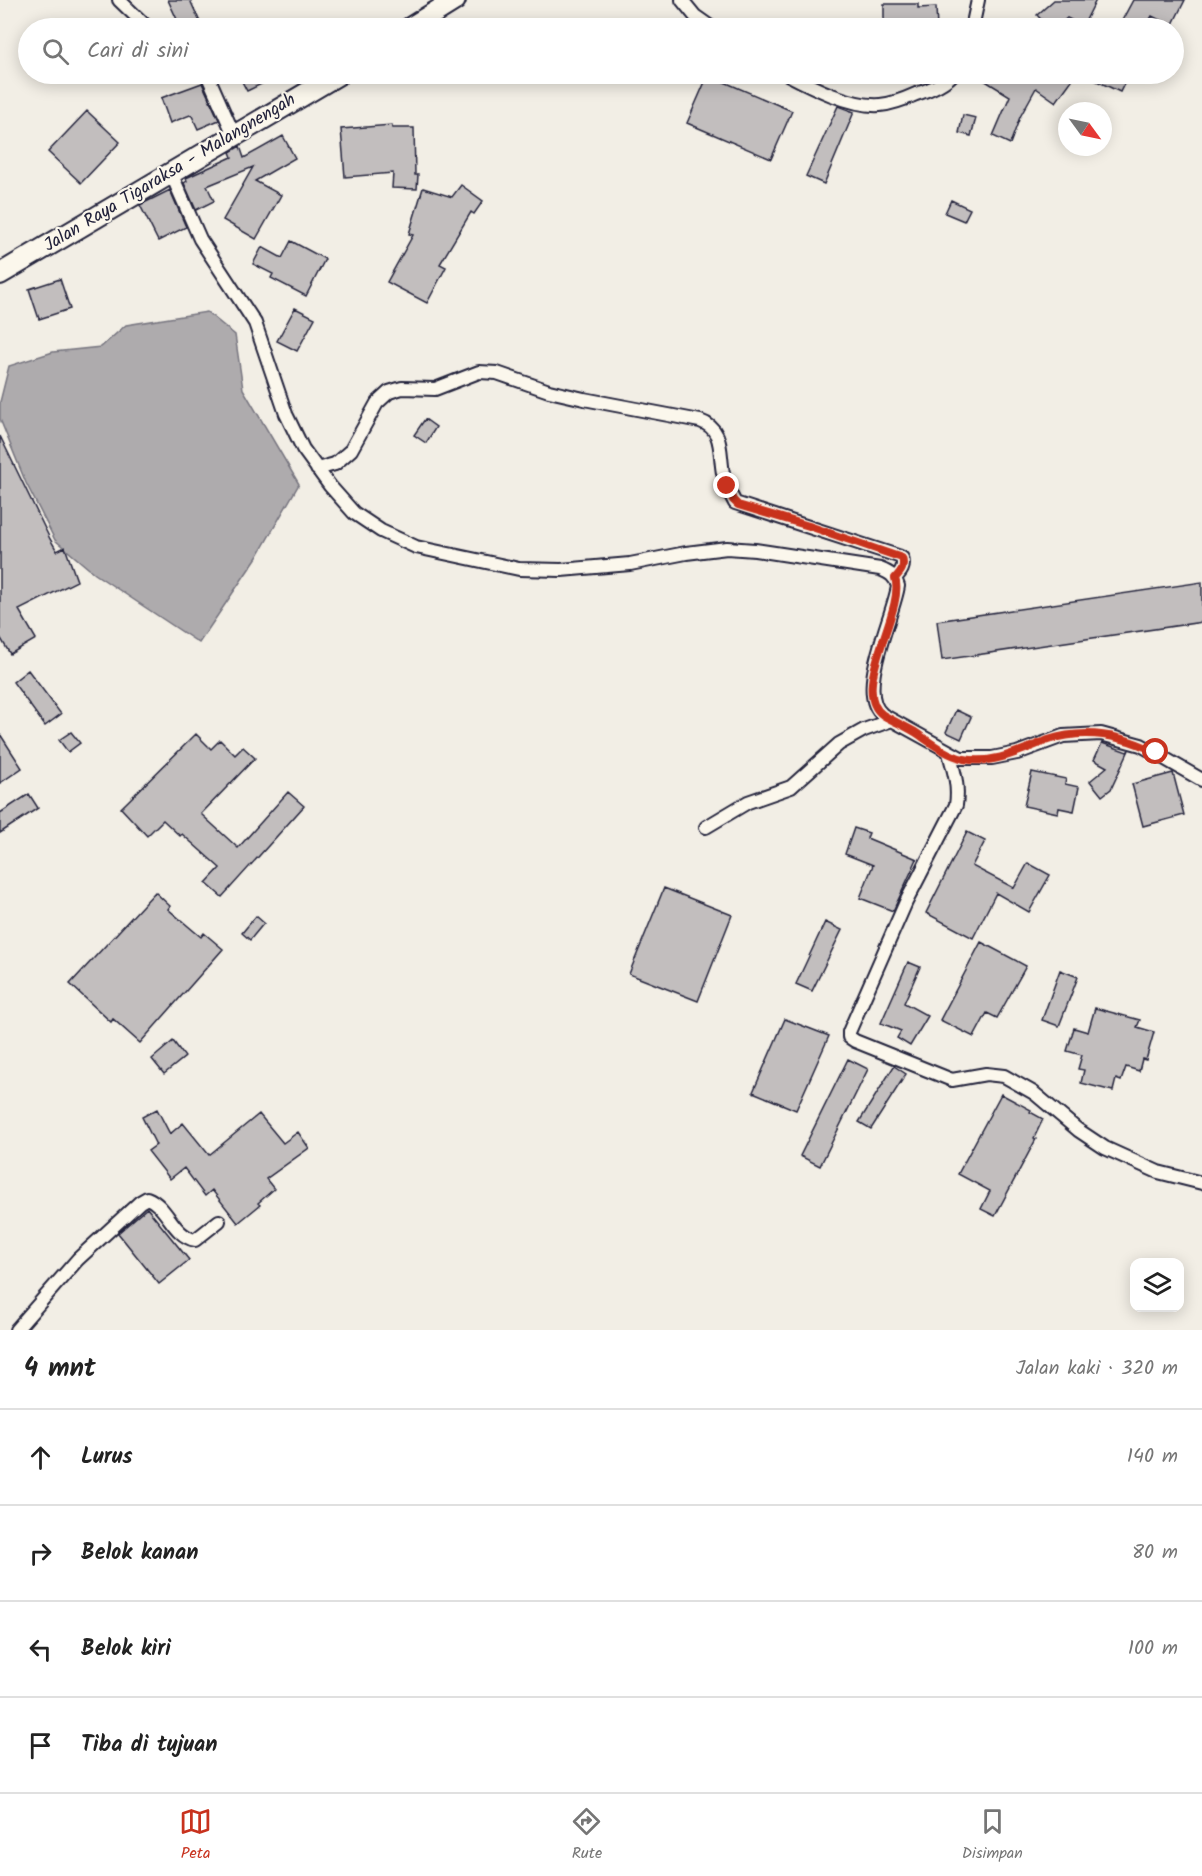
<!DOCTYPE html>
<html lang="id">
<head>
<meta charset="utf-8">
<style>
  body { margin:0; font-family:Kalam,sans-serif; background:#f2f2f2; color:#222 }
  .controls { position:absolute; right:18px; bottom:18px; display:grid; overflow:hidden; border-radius:12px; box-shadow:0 3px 15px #0003 }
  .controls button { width:54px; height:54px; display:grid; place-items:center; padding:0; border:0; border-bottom:2px solid #e0e0e0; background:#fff; color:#222; font:30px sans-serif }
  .compass { position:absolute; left:1058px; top:102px; width:54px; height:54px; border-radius:50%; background:#fff; box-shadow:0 3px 15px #0003; rotate:123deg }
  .stop { position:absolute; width:18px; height:18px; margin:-14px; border:4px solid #c8321e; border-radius:50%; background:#fff }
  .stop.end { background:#c8321e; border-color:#fff; box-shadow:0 2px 6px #0008 }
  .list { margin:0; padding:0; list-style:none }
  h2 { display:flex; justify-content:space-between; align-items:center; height:78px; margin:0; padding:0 24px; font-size:26px }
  h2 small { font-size:20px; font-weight:400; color:#767676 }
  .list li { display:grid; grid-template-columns:39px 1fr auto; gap:18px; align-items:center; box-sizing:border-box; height:96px; padding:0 24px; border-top:2px solid #e0e0e0 }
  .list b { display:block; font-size:22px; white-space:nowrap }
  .list em { font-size:20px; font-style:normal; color:#767676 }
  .icon { flex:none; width:33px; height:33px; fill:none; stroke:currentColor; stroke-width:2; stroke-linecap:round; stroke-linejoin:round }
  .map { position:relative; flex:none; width:1202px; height:1330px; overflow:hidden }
  .search { position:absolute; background:#fff; box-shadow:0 3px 15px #0003; left:18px; right:18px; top:18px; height:66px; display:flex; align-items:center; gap:15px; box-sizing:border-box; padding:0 21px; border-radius:33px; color:#767676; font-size:22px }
  .sheet { height:462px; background:#fff }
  nav { display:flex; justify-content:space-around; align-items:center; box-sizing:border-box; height:84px; border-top:2px solid #e0e0e0; background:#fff; font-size:16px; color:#767676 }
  nav a { display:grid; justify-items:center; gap:3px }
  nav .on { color:#c8321e }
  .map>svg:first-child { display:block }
  .water { fill:#aeabad; stroke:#76747f; stroke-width:1.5 }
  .building { fill:#c2bebe; stroke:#22223b; stroke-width:1.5 }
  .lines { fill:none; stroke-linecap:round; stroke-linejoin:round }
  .minor-casing { stroke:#22223b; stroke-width:16 }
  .primary-casing { stroke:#22223b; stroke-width:24 }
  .minor { stroke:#fbf7ec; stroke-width:12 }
  .primary { stroke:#fbf7ec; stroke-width:20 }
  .route { stroke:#c8321e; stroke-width:8 }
  .labels { text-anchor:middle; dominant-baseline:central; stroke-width:4.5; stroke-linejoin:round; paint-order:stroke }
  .street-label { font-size:18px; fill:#22223b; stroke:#fbf7ec }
</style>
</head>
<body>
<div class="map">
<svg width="1202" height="1330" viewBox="0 0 1202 1330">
  <rect width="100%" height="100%" fill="#f2eee5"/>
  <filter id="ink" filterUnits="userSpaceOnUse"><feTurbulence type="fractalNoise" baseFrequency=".0167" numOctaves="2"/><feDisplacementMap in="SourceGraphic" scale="12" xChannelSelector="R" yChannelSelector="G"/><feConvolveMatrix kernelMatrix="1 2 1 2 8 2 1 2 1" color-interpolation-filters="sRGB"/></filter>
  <g filter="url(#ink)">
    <path class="water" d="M 207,312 L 235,335 L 243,389 L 299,484 L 257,557 L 199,643 L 95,574 L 55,540 L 26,483 L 0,419 L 0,402 L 9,366 L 53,352 L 101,347 L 126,325 Z"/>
    <path class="building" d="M 168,0 L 190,0 L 200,22 L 181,28 Z
      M 1054,0 L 1096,0 L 1083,26 L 1067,18 L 1056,28 L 1049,28 L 1037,15 Z
      M 1133,0 L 1185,0 L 1172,26 L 1152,16 L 1145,28 L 1118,28 Z
      M 884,4 L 918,4 L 918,8 L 936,7 L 937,28 L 884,28 Z
      M 238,74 L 282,74 L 247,91 Z
      M 974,74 L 1064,74 L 1072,80 L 1056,102 L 1036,88 L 1020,117 L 1010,144 L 993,136 L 1010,96 Z
      M 1082,74 L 1129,74 L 1120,92 Z
      M 708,75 L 792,111 L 771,159 L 687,123 Z
      M 202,83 L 219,120 L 198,129 L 192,116 L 190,115 L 170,123 L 161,98 Z
      M 838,106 L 854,112 L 824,184 L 806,176 Z
      M 87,111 L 120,142 L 81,183 L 48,152 Z
      M 963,115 L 976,118 L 971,136 L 959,133 Z
      M 392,125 L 392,128 L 414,128 L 415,175 L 418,175 L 417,189 L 392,188 L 393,173 L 345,177 L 341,129 Z
      M 283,136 L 295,158 L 255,181 L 281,195 L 256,239 L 223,220 L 253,167 L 207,186 L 214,201 L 196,210 L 184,183 L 187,181 L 186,178 L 232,157 L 230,152 L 240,146 L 244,158 Z
      M 461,185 L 483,201 L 474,214 L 471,212 L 440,264 L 446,267 L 427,303 L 387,282 L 413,235 L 409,234 L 423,188 L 452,197 Z
      M 170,190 L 186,227 L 158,241 L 140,205 Z
      M 951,200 L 970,209 L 964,221 L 945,213 Z
      M 291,241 L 325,259 L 306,296 L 271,278 L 273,274 L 253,264 L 262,247 L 282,258 Z
      M 60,279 L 70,309 L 39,319 L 29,289 Z
      M 295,308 L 315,318 L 297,351 L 277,341 Z
      M 425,419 L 436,427 L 426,443 L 414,435 Z
      M 0,436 L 50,539 L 57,551 L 65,547 L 77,581 L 19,610 L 36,639 L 10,654 L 0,637 Z
      M 1202,582 L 1202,622 L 942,660 L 937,621 Z
      M 28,670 L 61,714 L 45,726 L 13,682 Z
      M 956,710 L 971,717 L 961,739 L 946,732 Z
      M 71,732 L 80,743 L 68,752 L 59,740 Z
      M 0,734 L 22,768 L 0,783 Z
      M 196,734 L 211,749 L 220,740 L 235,755 L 243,747 L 255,758 L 201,814 L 238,848 L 288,792 L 304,806 L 222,897 L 206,883 L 220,868 L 182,834 L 180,836 L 163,820 L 147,836 L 121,808 Z
      M 1102,743 L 1127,752 L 1129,750 L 1111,789 L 1102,796 L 1090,781 L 1107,767 L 1094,760 Z
      M 1032,772 L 1066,779 L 1065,784 L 1079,787 L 1074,811 L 1059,808 L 1058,813 L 1024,806 Z
      M 1173,773 L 1184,815 L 1143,826 L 1132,784 Z
      M 29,794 L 38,808 L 0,833 L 0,813 Z
      M 854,828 L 869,833 L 867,838 L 917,859 L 893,911 L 860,898 L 873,865 L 845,854 Z
      M 967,832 L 985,841 L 972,866 L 1014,888 L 1028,863 L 1050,875 L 1029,912 L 996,893 L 973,938 L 926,913 Z
      M 664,888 L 732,915 L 698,1001 L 629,974 Z
      M 155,892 L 170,906 L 168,909 L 201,937 L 204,933 L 223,949 L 140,1043 L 113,1019 L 111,1022 L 70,984 Z
      M 256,916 L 264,923 L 250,940 L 242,933 Z
      M 825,922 L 842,930 L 812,991 L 796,984 Z
      M 981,942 L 1026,966 L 997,1018 L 987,1013 L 974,1037 L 940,1020 Z
      M 908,962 L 920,967 L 904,1003 L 928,1016 L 910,1046 L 897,1038 L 901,1031 L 881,1023 Z
      M 1060,970 L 1078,977 L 1059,1026 L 1042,1020 Z
      M 1095,1008 L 1140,1020 L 1137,1027 L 1154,1032 L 1146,1060 L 1142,1059 L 1139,1071 L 1126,1067 L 1121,1081 L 1116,1079 L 1113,1091 L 1081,1083 L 1084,1070 L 1078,1069 L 1082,1055 L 1067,1051 L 1074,1028 L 1088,1032 Z
      M 785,1019 L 829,1036 L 796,1110 L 753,1092 Z
      M 173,1041 L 185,1057 L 164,1074 L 152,1059 Z
      M 848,1059 L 868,1069 L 820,1166 L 800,1156 Z
      M 894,1066 L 906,1074 L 871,1129 L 859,1122 Z
      M 1001,1094 L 1031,1110 L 1030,1112 L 1043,1119 L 1034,1138 L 1036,1139 L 995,1216 L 981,1209 L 990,1191 L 958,1174 Z
      M 157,1109 L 170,1134 L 183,1123 L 209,1155 L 259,1114 L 283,1143 L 298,1132 L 309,1148 L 266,1179 L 274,1189 L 258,1203 L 260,1205 L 238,1223 L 212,1190 L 205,1196 L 184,1168 L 170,1179 L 148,1151 L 156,1145 L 142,1117 Z
      M 147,1208 L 189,1260 L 159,1284 L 118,1233 Z"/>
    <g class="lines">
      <g class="minor-casing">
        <path id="minor" d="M 119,0 L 148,28
          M 682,0 L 695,16 L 712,28
          M 972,28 L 978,0
          M 207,74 L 234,135
          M 787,74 C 812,87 851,107 880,105 C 892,104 905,99 916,94 C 929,90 944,84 953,74
          M 171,173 L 200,239 L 255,323 L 286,414 L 303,449 L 330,486 L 354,513 L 381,531 L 416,547 L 519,569 L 561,570 L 630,564 L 686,553 L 727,548 L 755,550 L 880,569 C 890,573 895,576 898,586 C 894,615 854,694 883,715 L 961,758 L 992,758 L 1017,753 L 1063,736 L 1101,734 L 1141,745 L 1202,780
          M 317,469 L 335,464 L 351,450 L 377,403 L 389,392 L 402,388 L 435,389 L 479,372 L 497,373 L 549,391 L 584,399 L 700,421 C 724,429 719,452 723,473 C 725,483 730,494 735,503 L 898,556 L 902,558 C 905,567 901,572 895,578
          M 949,753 C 954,771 959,786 956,805 L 906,902 L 849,1032 L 849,1037 L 855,1041 L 952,1080 L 986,1074 L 1004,1076 L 1034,1093 L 1078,1130 L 1105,1148 L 1158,1172 L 1202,1183
          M 706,827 L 748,802 L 791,787 L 839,744 L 864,730 L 892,720
          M 16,1330 L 78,1259 L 140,1202 L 147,1198 C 168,1206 172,1235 195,1240 L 219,1221"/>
      </g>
      <g class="primary-casing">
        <path id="primary" d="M 410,28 L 455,0
          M 0,274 L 339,74"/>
      </g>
      <use href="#minor" class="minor"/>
      <use href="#primary" class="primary"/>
    </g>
  </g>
  <g class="lines" filter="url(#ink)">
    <path class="route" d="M 727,486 L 733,500 L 738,505 L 809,526 L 902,558 C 905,567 901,572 895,578 C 906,611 848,690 883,715 C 893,721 905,726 915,732 C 930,742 946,755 964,759 C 993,765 1022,750 1048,740 C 1085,728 1122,735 1156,752"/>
  </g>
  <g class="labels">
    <g class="street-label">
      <text transform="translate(170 173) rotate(-31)">Jalan Raya Tigaraksa - Malangnengah</text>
    </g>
  </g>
</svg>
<div class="controls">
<button><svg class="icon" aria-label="layers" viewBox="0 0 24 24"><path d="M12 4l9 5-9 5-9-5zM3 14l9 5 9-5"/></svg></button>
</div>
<svg class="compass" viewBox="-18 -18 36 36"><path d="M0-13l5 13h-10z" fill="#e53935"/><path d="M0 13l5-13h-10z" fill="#767676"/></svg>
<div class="stop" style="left:1156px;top:752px"></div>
<div class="stop end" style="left:727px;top:486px"></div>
<div class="search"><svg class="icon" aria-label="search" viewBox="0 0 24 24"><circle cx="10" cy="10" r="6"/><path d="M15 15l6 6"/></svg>Cari di sini</div>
</div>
<section class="sheet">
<h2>4 mnt<small>Jalan kaki · 320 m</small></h2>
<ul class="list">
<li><svg class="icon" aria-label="ahead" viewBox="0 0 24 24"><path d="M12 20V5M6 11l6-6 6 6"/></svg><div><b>Lurus</b></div><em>140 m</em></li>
<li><svg class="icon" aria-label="right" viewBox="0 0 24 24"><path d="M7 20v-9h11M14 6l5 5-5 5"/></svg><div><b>Belok kanan</b></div><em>80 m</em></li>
<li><svg class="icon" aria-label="left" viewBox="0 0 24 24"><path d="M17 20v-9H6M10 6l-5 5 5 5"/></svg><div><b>Belok kiri</b></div><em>100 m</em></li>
<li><svg class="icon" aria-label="arrive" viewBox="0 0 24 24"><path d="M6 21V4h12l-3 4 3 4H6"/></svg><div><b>Tiba di tujuan</b></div></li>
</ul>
</section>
<nav>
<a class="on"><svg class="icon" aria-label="map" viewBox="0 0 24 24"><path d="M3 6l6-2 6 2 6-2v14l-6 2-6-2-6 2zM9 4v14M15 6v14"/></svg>Peta</a>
<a><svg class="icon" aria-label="directions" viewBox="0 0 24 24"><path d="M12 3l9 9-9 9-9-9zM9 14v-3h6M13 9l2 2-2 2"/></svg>Rute</a>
<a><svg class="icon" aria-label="saved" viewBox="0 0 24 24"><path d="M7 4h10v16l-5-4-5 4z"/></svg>Disimpan</a>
</nav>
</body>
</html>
